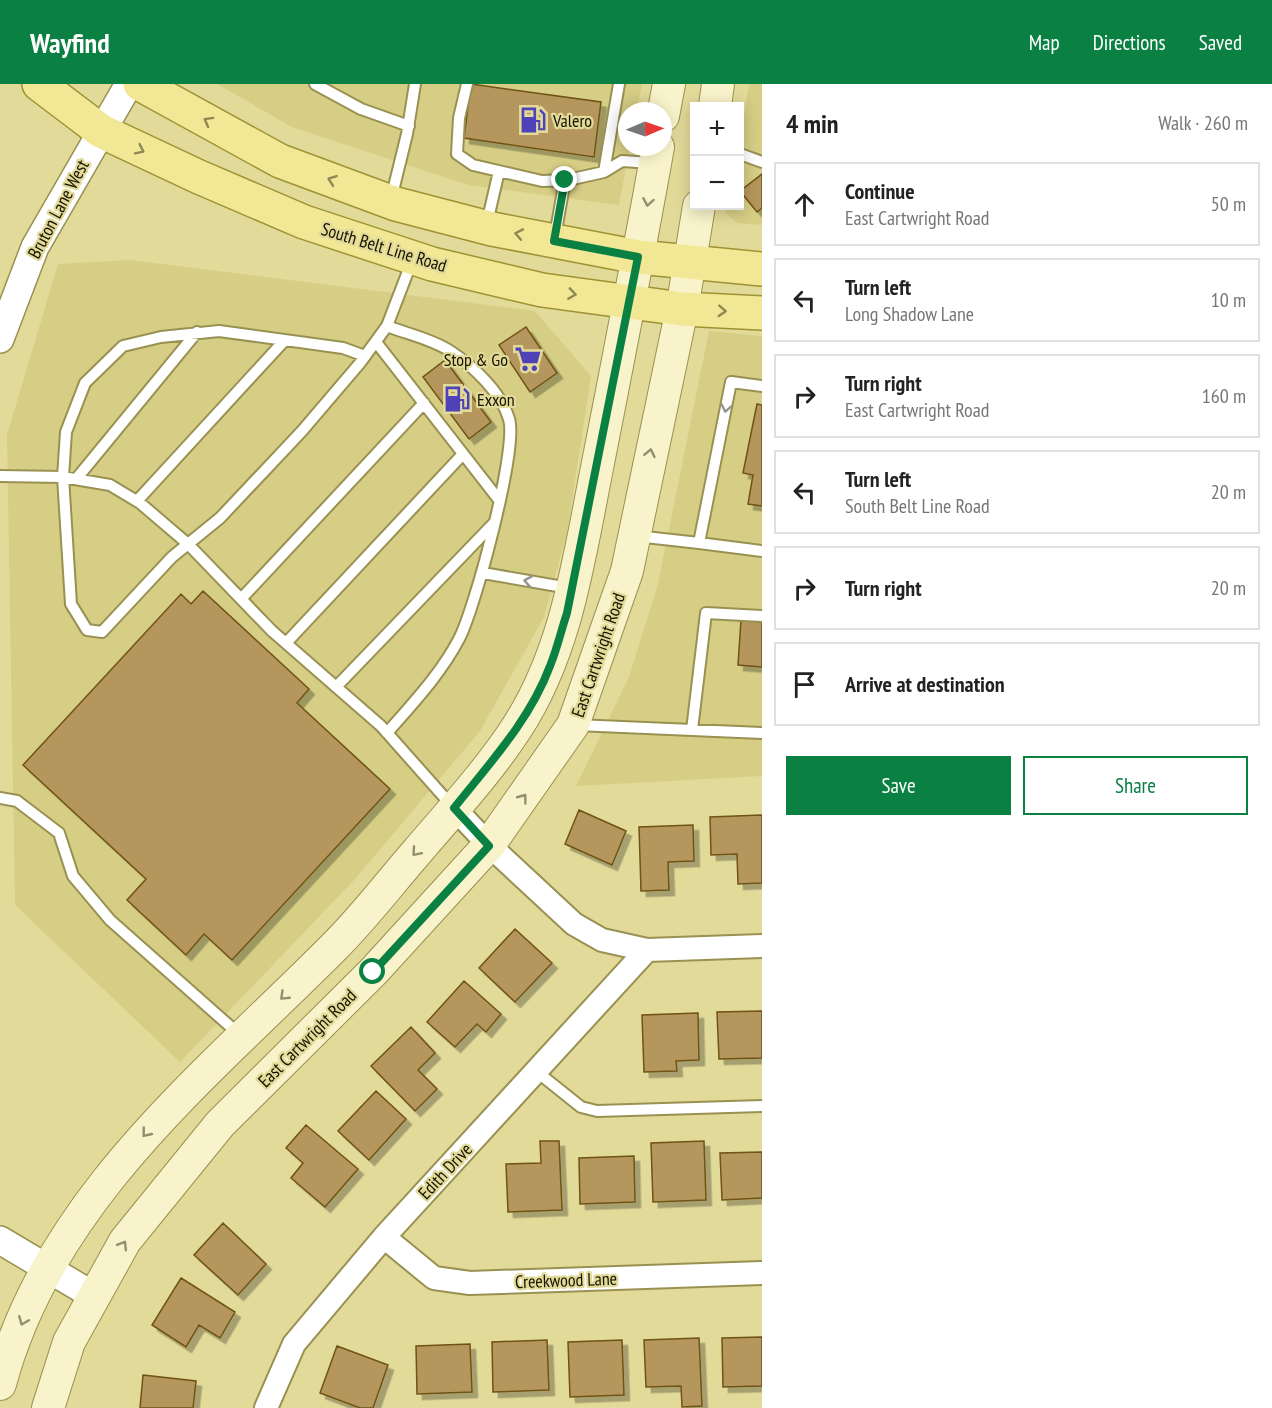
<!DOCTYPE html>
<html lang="en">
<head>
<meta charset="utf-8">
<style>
  body { margin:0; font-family:"PT Sans Narrow",sans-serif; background:#f6f6f6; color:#222 }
  .controls { position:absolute; right:18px; top:18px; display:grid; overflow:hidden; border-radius:0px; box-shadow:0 3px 15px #0003 }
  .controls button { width:54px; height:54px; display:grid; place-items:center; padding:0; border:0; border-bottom:2px solid #e0e0e0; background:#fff; color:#222; font:30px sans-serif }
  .compass { position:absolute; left:618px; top:18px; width:54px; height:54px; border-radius:50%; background:#fff; box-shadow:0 3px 15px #0003; rotate:88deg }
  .stop { position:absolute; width:18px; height:18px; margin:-14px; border:4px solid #0b8043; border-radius:50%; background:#fff }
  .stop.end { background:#0b8043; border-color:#fff; box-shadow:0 2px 6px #0008 }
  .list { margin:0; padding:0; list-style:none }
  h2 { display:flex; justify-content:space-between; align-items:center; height:78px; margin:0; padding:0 24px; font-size:26px }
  h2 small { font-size:20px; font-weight:400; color:#767676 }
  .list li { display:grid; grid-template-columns:39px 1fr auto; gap:18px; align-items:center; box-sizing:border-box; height:84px; margin:0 12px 12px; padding:0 12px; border:2px solid #e0e0e0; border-radius:0px }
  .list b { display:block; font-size:22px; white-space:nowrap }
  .list p { margin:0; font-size:20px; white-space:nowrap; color:#767676 }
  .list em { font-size:20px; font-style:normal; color:#767676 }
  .actions { display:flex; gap:12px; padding:18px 24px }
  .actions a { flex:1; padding:14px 0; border:2px solid #0b8043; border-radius:0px; text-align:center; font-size:21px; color:#0b8043 }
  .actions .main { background:#0b8043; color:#fff }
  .icon { flex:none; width:33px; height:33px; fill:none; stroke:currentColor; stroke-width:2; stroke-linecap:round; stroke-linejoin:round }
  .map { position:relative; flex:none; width:762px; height:1324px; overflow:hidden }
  header { display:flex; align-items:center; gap:36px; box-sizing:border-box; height:84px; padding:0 30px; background:#0b8043; color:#fff }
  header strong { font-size:28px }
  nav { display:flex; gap:33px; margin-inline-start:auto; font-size:21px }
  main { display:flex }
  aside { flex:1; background:#fff }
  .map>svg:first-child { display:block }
  .built { fill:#d6ce84 }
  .building { fill:#b5965c; stroke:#6f5315; stroke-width:1.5; filter:url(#shadow) }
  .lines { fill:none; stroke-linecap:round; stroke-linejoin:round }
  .service-casing { stroke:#999152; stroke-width:14 }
  .minor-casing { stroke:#999152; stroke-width:26 }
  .tertiary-casing { stroke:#999152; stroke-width:30 }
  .secondary-casing { stroke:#999152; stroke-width:34 }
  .primary-casing { stroke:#9e9233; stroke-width:36 }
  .service { stroke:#fff; stroke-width:10 }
  .minor { stroke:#fff; stroke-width:22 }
  .tertiary { stroke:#fff; stroke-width:27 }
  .secondary { stroke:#f8f3ca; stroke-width:32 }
  .primary { stroke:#f1e795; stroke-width:33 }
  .oneway { stroke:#8e8852 }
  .oneway2 { stroke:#928e6f }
  .oneway3 { stroke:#96958c }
  .route { stroke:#0b8043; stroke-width:8 }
  .labels { text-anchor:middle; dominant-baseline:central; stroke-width:4.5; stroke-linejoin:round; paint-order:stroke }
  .poi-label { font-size:18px; fill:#161300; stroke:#e2da99; text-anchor:start }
  .street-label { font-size:18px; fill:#161300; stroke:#e2da99 }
</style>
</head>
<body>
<header>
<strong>Wayfind</strong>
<nav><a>Map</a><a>Directions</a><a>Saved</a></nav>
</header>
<main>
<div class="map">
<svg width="762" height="1324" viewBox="0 0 762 1324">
  <defs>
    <filter id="shadow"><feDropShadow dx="5.5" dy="5.5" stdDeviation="0" flood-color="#0004"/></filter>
  </defs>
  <rect width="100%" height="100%" fill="#e2da99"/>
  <path class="built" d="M 217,0 L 642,0 L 637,27 L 627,27 L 627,63 L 630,63 L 619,121 L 468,101 L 292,43 Z
    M 749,0 L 762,0 L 762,141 L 737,139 L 726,129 L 727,122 L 740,122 L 740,54 Z
    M 130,176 L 535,227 L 591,292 L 567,449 L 544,533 L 480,647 L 356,794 L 180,978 L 15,821 L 7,351 L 58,180 Z
    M 709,247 L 762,252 L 762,692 L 576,702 L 629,593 L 658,500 Z"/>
  <path class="building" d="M 471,0 L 601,18 L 594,73 L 464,54 Z
    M 762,90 L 762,124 L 757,128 L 740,107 Z
    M 526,243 L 557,289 L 530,308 L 499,261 Z
    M 445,276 L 491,338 L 469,355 L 423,293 Z
    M 757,320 L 762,321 L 762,422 L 748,420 L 753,391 L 743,389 Z
    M 203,507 L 309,605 L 297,619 L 390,705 L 232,876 L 204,850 L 186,871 L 127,816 L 146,795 L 23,681 L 181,510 L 191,520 Z
    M 741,536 L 762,538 L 762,583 L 738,581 Z
    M 579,726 L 626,747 L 612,781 L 565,760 Z
    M 762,731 L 762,799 L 738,800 L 737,770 L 711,771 L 710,733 Z
    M 693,741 L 694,777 L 668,778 L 669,806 L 641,807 L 639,743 Z
    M 515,845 L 552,879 L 515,918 L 479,884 Z
    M 464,897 L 501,930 L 486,948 L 477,940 L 455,963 L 427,938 Z
    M 762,927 L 762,974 L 719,975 L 717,928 Z
    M 698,929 L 699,976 L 676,977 L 677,987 L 644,988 L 642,931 Z
    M 411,943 L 435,969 L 418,986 L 437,1005 L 415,1027 L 371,982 Z
    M 376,1007 L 406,1035 L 369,1076 L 338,1047 Z
    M 306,1041 L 358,1085 L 325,1123 L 291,1094 L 303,1079 L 286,1064 Z
    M 540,1057 L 559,1057 L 562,1126 L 508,1128 L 506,1080 L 541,1079 Z
    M 704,1057 L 706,1116 L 653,1118 L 651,1059 Z
    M 762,1068 L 762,1114 L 722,1116 L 720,1069 Z
    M 634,1072 L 635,1118 L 580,1120 L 579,1074 Z
    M 223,1139 L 266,1180 L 238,1211 L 194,1171 Z
    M 181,1194 L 235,1228 L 220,1254 L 199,1241 L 186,1263 L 152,1241 Z
    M 762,1253 L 762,1302 L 723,1303 L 722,1254 Z
    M 699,1254 L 702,1322 L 682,1323 L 681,1302 L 646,1303 L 644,1256 Z
    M 547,1256 L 549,1306 L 493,1308 L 492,1258 Z
    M 622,1256 L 624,1311 L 570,1313 L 568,1258 Z
    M 470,1260 L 472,1308 L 417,1310 L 416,1262 Z
    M 337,1262 L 388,1281 L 373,1324 L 360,1324 L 320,1309 Z
    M 143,1291 L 196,1297 L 193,1324 L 140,1324 Z"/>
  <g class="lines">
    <g class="service-casing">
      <path id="service" d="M 315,0 L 361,25 L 409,42
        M 467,0 L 459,34 L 457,70 L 473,81 L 542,97 L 568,96 L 604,88 L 622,77 L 652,79
        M 740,70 L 762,78
        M 604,88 L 619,0
        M 391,115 L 407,50 L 415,0
        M 487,139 L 499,87
        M 555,152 L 565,96
        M 412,177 L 387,242 L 360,279 L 302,347 L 220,434 L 172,473 L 102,548 L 87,546 L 71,520 L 63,393 L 110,401 L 140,419 L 188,460 L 272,547 L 381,642 L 452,722
        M 387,242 C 407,250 432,255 450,267 C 473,282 501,308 509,335 C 518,364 475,525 459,555 C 440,591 413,619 387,649
        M 376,258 L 499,416
        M 762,302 L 731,298 L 699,459 L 762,467
        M 0,392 L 63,393 L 66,348 L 85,299 L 123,262 L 161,253 L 219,247 L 343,264 L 365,272
        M 77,394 L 197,248
        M 137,417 L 284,257
        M 636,452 L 699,459
        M 483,489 L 569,504
        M 241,515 L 424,319
        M 287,558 L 463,370
        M 336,603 L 494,439
        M 576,641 L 762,649
        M 692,646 L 706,529 L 762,532
        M 0,714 L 17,717 L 59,749 L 73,792 L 110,836 L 241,952
        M 536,987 L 581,1023 L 597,1027 L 762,1022"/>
    </g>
    <g class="minor-casing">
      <path id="minor" d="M 454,724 L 489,761 L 574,840 L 602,856 L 647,866 L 762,862
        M 384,1153 L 434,1194 L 470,1199 L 762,1189
        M 266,1324 L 294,1260 L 384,1153 L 647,866"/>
    </g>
    <g class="tertiary-casing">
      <path id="tertiary" d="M 0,255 L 35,163 L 129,0
        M 0,1156 L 94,1212"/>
    </g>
    <g class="secondary-casing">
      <path id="secondary" d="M 715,22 L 718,0
        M 663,32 L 669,0
        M 0,1300 C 49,1115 206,992 335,862 C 364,833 389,800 416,769 C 450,729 487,689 516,645 C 567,567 579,474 597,384 C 618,277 639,170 658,63
        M 48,1324 L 69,1258 L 125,1157 L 220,1040 L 373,888 L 489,761 L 573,641 L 627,487 L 682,225 L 699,122"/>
    </g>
    <g class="primary-casing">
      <path id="primary" d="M 39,0 L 101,47 L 199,93 L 304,138 L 432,180 L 542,206 L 682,225 L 762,229
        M 140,0 L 280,77 L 396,120 L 492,145 L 638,173 L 762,185"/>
    </g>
    <use href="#service" class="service"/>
    <use href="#minor" class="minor"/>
    <use href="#tertiary" class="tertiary"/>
    <use href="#secondary" class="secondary"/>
    <use href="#primary" class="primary"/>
  </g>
  <defs><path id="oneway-chevron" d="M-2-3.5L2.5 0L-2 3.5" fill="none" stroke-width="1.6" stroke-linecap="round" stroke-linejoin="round" transform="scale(1.5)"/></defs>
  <g class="oneway">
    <use href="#oneway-chevron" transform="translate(208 37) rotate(-151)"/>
    <use href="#oneway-chevron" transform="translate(140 66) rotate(26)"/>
    <use href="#oneway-chevron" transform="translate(332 96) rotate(-160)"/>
    <use href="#oneway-chevron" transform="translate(519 150) rotate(-169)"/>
    <use href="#oneway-chevron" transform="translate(572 210) rotate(8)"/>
    <use href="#oneway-chevron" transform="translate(722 227) rotate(3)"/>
  </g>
  <g class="oneway2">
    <use href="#oneway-chevron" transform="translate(648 118) rotate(100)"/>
    <use href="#oneway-chevron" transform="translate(650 369) rotate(-78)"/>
    <use href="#oneway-chevron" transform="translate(523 714) rotate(-53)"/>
    <use href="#oneway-chevron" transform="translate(416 768) rotate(131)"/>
    <use href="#oneway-chevron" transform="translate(284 912) rotate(136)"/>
    <use href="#oneway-chevron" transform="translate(146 1049) rotate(129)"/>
    <use href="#oneway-chevron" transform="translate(123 1161) rotate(-58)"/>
    <use href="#oneway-chevron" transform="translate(23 1237) rotate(112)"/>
  </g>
  <g class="oneway3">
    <use href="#oneway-chevron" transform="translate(726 324) rotate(101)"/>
    <use href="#oneway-chevron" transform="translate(528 497) rotate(-170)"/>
  </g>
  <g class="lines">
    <path class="route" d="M 373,888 L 489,762 L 454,724 C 489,680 530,636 550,582 C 557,565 561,547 567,529 L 638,173 L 554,157 L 565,96"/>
  </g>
  <defs>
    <g id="fuel-bare" transform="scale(2.07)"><path d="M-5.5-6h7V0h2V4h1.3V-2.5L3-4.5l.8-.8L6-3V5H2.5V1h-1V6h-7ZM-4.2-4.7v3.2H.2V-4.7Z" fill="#4f41b8" stroke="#e2da99" stroke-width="2.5" paint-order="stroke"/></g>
    <g id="supermarket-bare" transform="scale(2.07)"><path d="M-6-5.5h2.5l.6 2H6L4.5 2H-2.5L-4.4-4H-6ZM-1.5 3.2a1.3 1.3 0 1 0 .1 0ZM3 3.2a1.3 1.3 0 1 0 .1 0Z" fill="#4f41b8" stroke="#e2da99" stroke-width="2.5" paint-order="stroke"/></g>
  </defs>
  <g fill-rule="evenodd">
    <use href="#fuel-bare" x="533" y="36"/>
    <use href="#supermarket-bare" x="528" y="275"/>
    <use href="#fuel-bare" x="457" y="315"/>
  </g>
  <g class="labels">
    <g class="poi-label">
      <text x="553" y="36">Valero</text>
      <text x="508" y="275" text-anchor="end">Stop &amp; Go</text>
      <text x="477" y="315">Exxon</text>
    </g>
    <g class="street-label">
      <text transform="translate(58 125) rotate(-62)">Bruton Lane West</text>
      <text transform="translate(384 163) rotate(17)">South Belt Line Road</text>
      <text transform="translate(598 571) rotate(-71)">East Cartwright Road</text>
      <text transform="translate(307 954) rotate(-45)">East Cartwright Road</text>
      <text transform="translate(445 1087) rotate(-47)">Edith Drive</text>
      <text transform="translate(566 1196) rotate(-2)">Creekwood Lane</text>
    </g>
  </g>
</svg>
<div class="controls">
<button>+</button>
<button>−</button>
</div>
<svg class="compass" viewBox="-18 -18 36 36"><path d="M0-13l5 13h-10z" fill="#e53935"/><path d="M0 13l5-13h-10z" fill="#767676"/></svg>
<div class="stop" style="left:373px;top:888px"></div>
<div class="stop end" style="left:565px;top:96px"></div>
</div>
<aside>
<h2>4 min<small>Walk · 260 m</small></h2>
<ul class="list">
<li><svg class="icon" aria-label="ahead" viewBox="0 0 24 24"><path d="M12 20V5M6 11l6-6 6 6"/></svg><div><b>Continue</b><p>East Cartwright Road</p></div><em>50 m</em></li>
<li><svg class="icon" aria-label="left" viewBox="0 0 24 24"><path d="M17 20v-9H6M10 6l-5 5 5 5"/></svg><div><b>Turn left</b><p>Long Shadow Lane</p></div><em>10 m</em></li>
<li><svg class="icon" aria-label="right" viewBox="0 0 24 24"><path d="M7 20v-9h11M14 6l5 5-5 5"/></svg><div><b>Turn right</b><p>East Cartwright Road</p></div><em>160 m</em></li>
<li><svg class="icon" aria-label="left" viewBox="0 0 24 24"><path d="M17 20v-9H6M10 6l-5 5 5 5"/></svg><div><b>Turn left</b><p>South Belt Line Road</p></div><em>20 m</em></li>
<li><svg class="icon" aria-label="right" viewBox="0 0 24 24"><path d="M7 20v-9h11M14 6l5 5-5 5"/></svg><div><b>Turn right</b></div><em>20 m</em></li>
<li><svg class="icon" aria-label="arrive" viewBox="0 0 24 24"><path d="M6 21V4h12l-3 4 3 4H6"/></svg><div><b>Arrive at destination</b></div></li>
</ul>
<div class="actions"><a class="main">Save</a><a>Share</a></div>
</aside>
</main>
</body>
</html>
